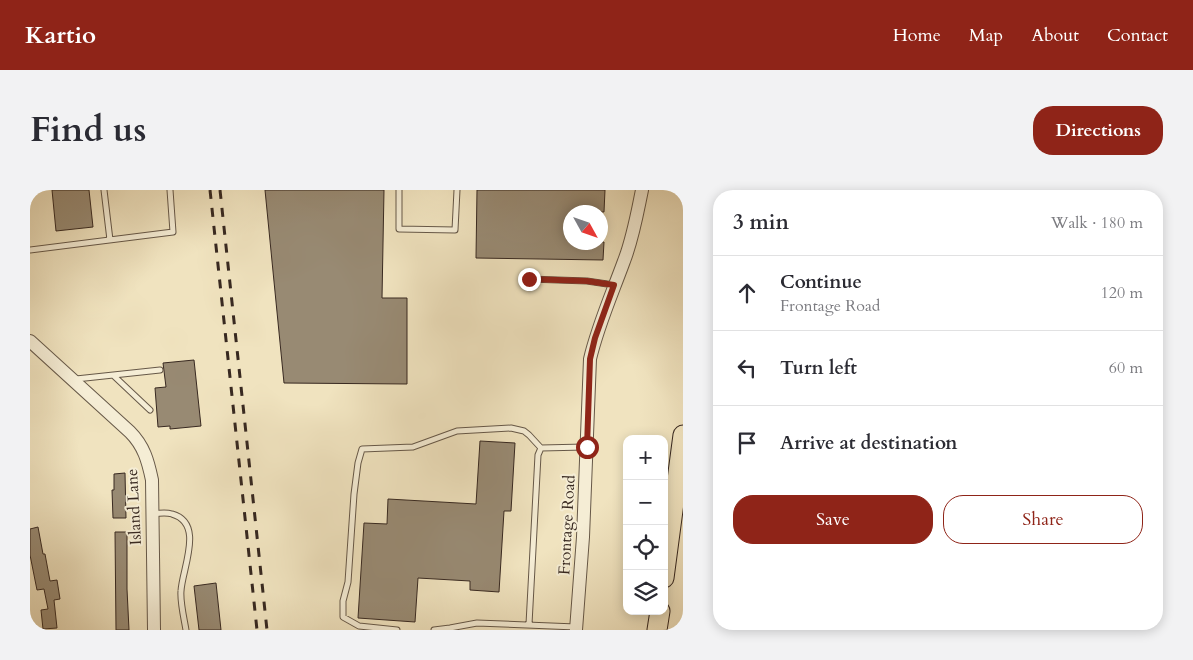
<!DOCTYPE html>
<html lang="en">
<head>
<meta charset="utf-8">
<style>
  body { margin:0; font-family:Cardo,serif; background:#f2f2f3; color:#2b2b33 }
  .controls { position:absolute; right:15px; bottom:15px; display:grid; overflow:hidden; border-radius:10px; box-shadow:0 2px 12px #0003 }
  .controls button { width:45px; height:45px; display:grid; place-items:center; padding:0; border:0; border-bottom:1px solid #e1e1e2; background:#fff; color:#2b2b33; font:25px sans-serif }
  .compass { position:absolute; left:533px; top:15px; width:45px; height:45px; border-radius:50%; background:#fff; box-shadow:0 2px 12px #0003; rotate:130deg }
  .stop { position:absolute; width:15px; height:15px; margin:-11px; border:4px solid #8f2418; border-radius:50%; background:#fff }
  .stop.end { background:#8f2418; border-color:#fff; box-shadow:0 1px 5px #0008 }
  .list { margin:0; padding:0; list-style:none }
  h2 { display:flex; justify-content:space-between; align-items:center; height:65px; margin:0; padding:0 20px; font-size:21px }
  h2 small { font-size:16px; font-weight:400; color:#7c7c81 }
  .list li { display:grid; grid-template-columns:32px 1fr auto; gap:15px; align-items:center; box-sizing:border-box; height:75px; padding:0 20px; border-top:1px solid #e1e1e2 }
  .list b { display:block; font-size:19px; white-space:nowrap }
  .list p { margin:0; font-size:16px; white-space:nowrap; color:#7c7c81 }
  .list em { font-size:16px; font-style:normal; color:#7c7c81 }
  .actions { display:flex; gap:10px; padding:15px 20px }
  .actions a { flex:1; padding:11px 0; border:1px solid #8f2418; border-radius:20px; text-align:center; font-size:18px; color:#8f2418 }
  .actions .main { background:#8f2418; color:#fff }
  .icon { flex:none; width:28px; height:28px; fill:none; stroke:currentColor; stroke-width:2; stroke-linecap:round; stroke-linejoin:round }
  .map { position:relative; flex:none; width:653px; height:440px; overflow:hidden; border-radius:20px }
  header { display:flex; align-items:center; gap:30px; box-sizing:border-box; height:70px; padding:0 25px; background:#8f2418; color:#fff }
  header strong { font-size:24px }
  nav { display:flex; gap:28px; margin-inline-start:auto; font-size:18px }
  .intro { display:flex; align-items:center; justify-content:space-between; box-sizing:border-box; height:120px; padding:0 30px }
  h1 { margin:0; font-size:35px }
  .button { padding:12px 22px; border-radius:20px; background:#8f2418; color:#fff; font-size:18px; font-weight:700 }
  main { display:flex; gap:30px; padding:0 30px }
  aside { flex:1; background:#fff; border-radius:20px; box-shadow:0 2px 12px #0003 }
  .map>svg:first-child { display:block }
  .building { fill:#988a73; stroke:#382921 }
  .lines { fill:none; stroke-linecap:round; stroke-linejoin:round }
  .service-casing { stroke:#665848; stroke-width:7 }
  .tertiary-casing { stroke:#665848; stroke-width:14 }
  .motorway-casing { stroke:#382921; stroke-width:21 }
  .service { stroke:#f5edd5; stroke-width:5 }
  .tertiary { stroke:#f5edd5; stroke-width:12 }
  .motorway { stroke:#f0e3bf; stroke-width:19 }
  .rail { stroke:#382921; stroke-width:3; stroke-dasharray:9 9; stroke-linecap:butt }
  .route { stroke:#8f2418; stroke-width:6 }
  .labels { text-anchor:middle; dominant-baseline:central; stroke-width:4; stroke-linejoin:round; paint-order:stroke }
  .street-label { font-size:16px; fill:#382921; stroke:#f5edd5 }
</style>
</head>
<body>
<header>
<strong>Kartio</strong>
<nav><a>Home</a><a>Map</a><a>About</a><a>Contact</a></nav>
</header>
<div class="intro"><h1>Find us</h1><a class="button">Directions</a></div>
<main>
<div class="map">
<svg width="653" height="440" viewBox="0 0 653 440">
  <rect width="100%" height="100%" fill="#f0e3bf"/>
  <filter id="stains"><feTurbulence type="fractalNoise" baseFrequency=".004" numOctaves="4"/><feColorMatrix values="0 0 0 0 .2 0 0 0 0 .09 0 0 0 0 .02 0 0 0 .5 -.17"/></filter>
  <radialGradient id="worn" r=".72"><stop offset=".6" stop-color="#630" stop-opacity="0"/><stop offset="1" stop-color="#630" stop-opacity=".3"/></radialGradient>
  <path class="building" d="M 22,0 L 59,0 L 63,37 L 26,41 Z
    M 235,0 L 354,0 L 352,108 L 377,108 L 377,194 L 254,193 Z
    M 447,0 L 575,0 L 574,22 L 540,22 L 540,52 L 574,52 L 573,70 L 446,68 Z
    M 164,170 L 171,236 L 140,239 L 140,236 L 128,237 L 125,198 L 136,197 L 133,173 Z
    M 450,251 L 485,253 L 481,321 L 474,321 L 469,402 L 440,400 L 440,391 L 388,388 L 385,432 L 328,428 L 334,333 L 357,334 L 358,309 L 446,314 Z
    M 95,283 L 96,328 L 83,328 L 82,300 L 84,300 L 84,284 Z
    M 8,337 L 13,364 L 15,364 L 20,391 L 27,390 L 30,409 L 24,410 L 27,438 L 13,439 L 11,420 L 18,419 L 14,399 L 7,400 L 0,365 L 0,339 Z
    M 85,342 L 97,342 L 97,399 L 99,440 L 86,440 Z
    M 186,393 L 191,440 L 169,440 L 164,396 Z"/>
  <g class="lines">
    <g class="service-casing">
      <path id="service" d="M 74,0 L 80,50
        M 369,0 L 369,39 L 425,40 L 427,0
        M 0,60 L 143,42 L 140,0
        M 499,89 L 557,91 L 584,95
        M 84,186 L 120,220
        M 46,189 L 130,180
        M 123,324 C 129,323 136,322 142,324 C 175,333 152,379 151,401 C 150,412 154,428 156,440
        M 499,434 L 508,265 L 511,258 L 555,257
        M 367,440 L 329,436 L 313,427 L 313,411 L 318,392 L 324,304 L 328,273 L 332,259 L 383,257 L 427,241 L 481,238 L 494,241 L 499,245 L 511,258
        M 404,440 L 420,438 L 447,433 L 546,437"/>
    </g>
    <g class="tertiary-casing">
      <path id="tertiary" d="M 0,151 L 100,242 C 114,256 118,271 122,290 L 124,440
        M 546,440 L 553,347 L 560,169 C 568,135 582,104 594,71 C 603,48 607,24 612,0"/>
    </g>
    <g class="motorway-casing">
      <path id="motorway" d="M 634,388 L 653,245
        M 627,440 L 630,421"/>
    </g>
    <use href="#service" class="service"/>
    <use href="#tertiary" class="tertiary"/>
    <use href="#motorway" class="motorway"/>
    <path class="rail" d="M 180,0 L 227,440
      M 190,0 L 237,440"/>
  </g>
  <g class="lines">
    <path class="route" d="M 499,89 L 557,91 L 584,95 L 565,148 L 560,169 L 557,257"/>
  </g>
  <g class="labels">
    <g class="street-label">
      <text transform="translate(104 317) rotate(-93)">Island Lane</text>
      <text transform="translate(537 335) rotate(-87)">Frontage Road</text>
    </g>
  </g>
  <rect width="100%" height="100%" filter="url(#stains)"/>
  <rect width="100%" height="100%" fill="url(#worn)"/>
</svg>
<div class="controls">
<button>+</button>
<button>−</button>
<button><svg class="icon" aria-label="locate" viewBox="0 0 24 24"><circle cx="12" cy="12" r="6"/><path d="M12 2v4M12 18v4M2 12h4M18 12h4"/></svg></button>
<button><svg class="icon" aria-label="layers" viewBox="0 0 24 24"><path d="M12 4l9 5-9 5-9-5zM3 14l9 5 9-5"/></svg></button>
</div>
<svg class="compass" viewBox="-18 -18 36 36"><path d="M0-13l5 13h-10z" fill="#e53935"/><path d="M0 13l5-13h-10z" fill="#7c7c81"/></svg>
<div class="stop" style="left:557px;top:257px"></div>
<div class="stop end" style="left:499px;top:89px"></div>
</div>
<aside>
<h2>3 min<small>Walk · 180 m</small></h2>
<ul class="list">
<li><svg class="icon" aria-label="ahead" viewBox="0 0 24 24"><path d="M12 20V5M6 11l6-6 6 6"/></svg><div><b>Continue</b><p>Frontage Road</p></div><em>120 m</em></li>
<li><svg class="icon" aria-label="left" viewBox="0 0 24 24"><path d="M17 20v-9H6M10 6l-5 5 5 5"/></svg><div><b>Turn left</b></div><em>60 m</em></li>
<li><svg class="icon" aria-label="arrive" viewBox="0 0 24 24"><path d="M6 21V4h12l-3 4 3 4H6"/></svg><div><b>Arrive at destination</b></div></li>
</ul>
<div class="actions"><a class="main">Save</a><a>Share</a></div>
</aside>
</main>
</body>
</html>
